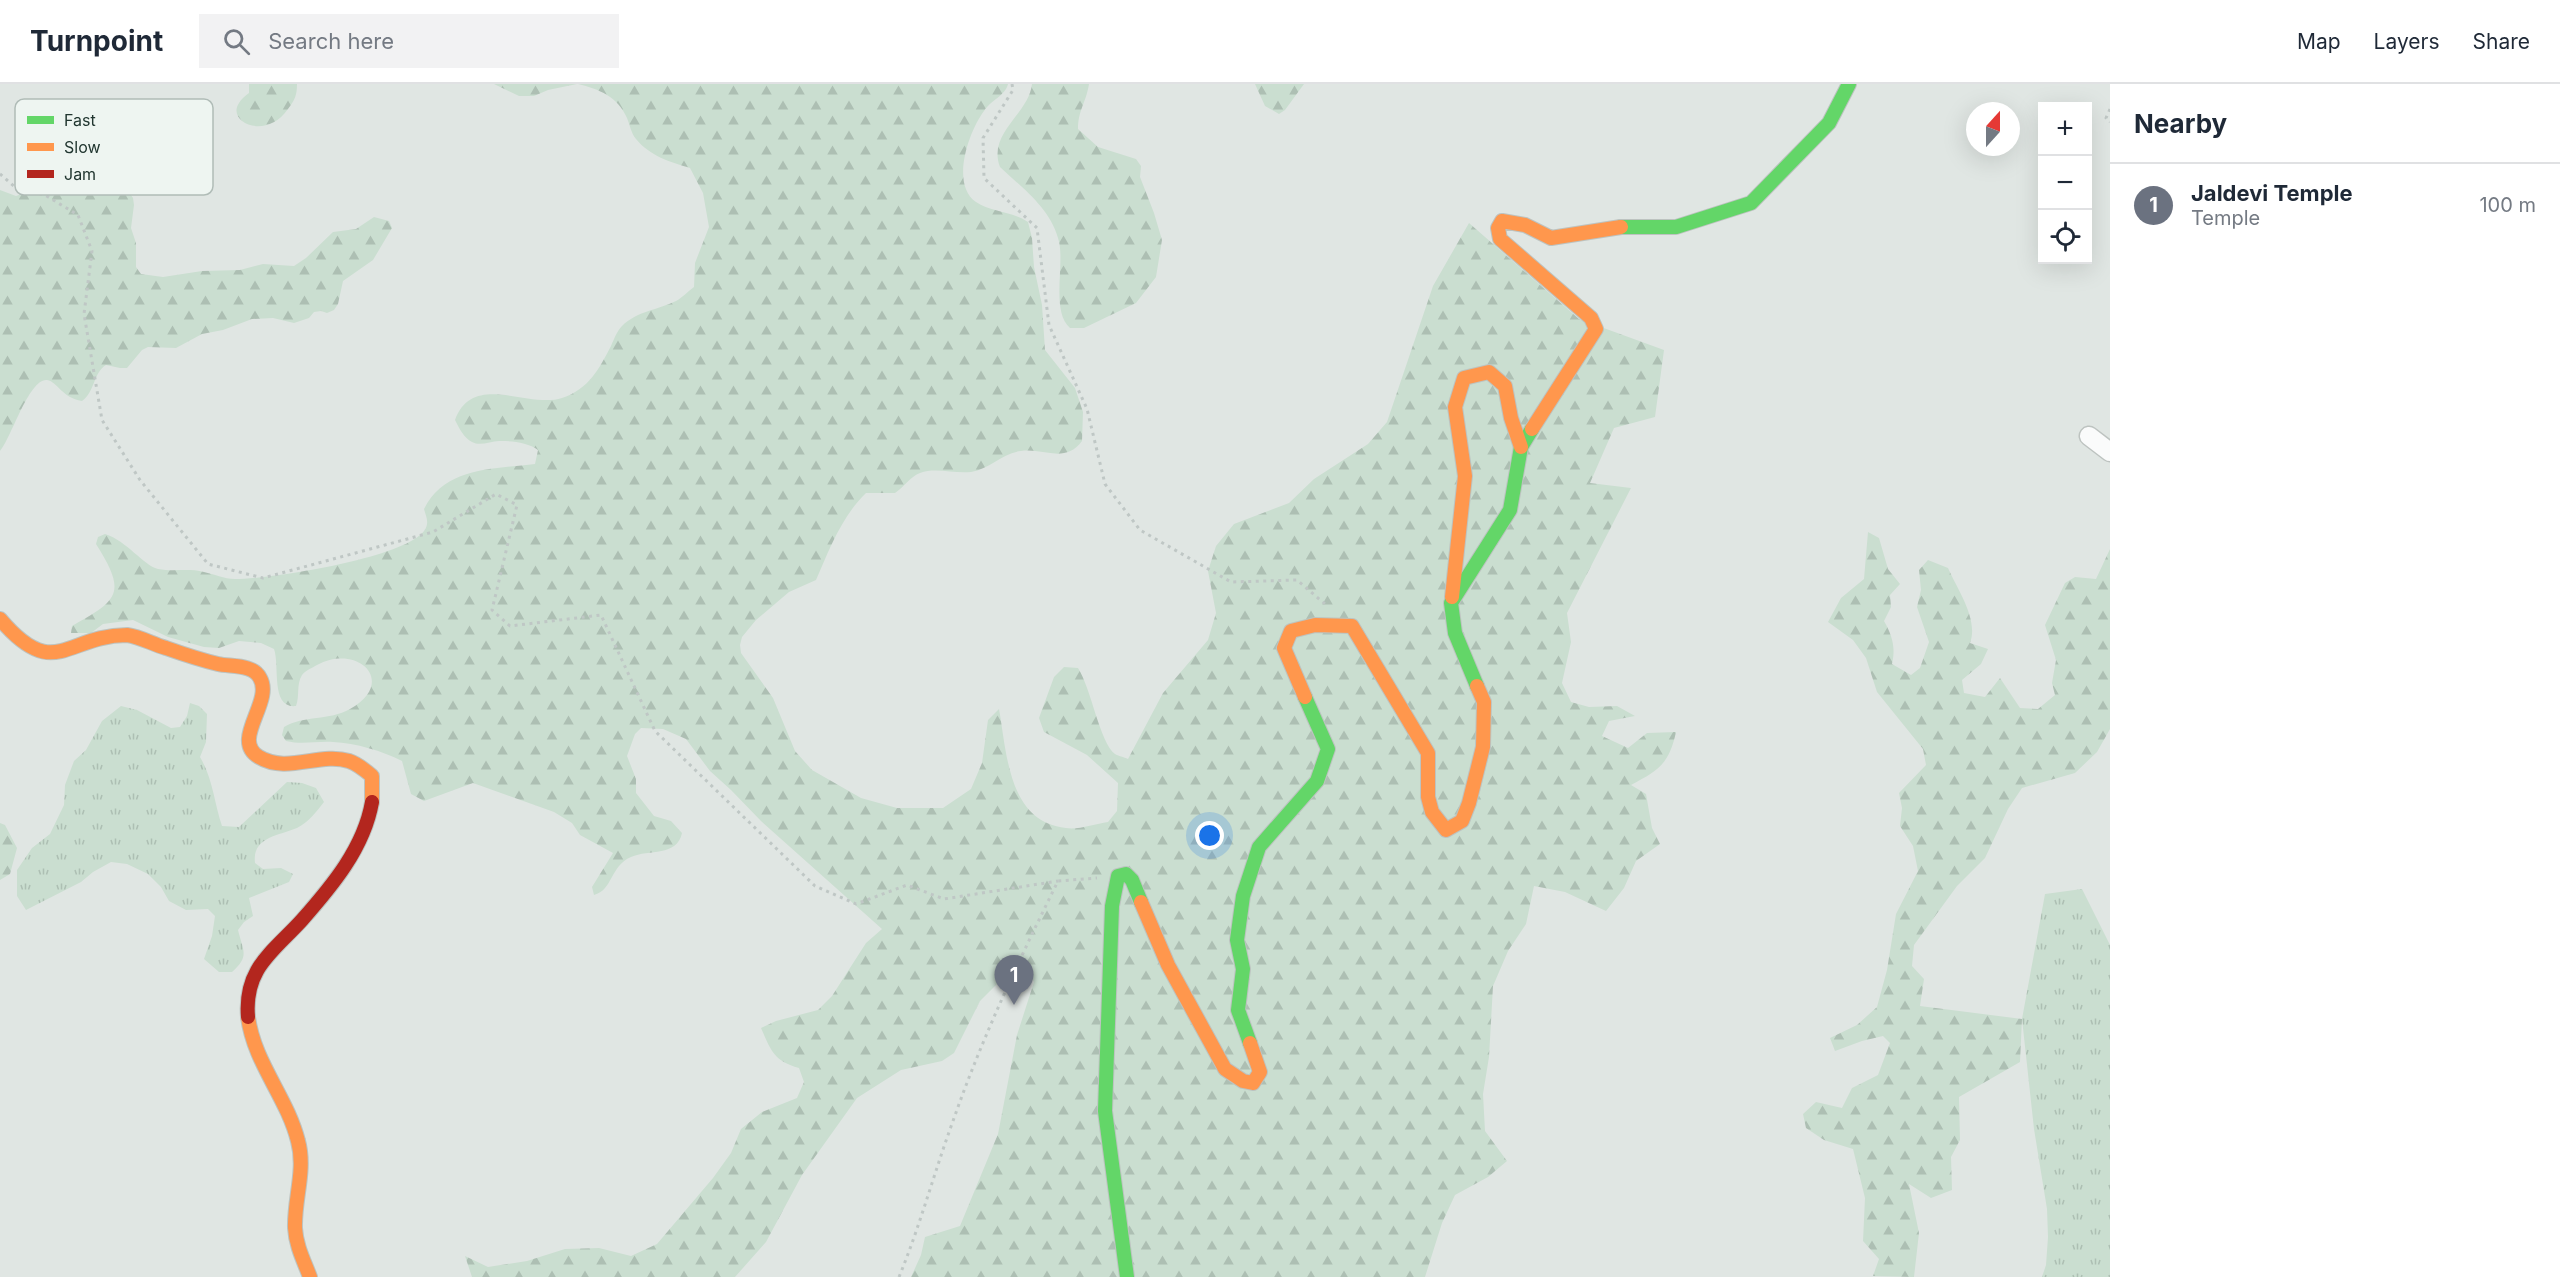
<!DOCTYPE html>
<html lang="en">
<head>
<meta charset="utf-8">
<style>
  body { margin:0; font-family:Inter,sans-serif; background:#f2f2f3; color:#1f2937 }
  .controls { position:absolute; right:18px; top:18px; display:grid; overflow:hidden; border-radius:0px; box-shadow:0 6px 24px #0002 }
  .controls button { width:54px; height:54px; display:grid; place-items:center; padding:0; border:0; border-bottom:2px solid #e0e1e3; background:#fff; color:#1f2937; font:30px sans-serif }
  .compass { position:absolute; left:1966px; top:18px; width:54px; height:54px; border-radius:50%; background:#fff; box-shadow:0 6px 24px #0002; rotate:21deg }
  .you { position:absolute; left:1210px; top:752px; width:21px; height:21px; margin:-15px; border:4px solid #fff; border-radius:50%; background:#1a73e8; box-shadow:0 0 0 9px #1a73e833 }
  .badge { display:grid; place-items:center; width:39px; height:39px; border-radius:50%; background:#7c3aed; color:#fff; font-size:20px; font-weight:700 }
  .pin { position:absolute; translate:-50% -50px; filter:drop-shadow(0 2px 3px #0008) }
  .pin::after { content:''; position:absolute; top:32px; width:21px; height:18px; background:inherit; clip-path:polygon(0 0,100% 0,50% 100%) }
  .list { margin:0; padding:0; list-style:none }
  h2 { display:flex; justify-content:space-between; align-items:center; height:78px; margin:0; padding:0 24px; font-size:26px }
  h2 small { font-size:20px; font-weight:400; color:#747a83 }
  .list li { display:grid; grid-template-columns:39px 1fr auto; gap:18px; align-items:center; box-sizing:border-box; height:84px; padding:0 24px; border-top:2px solid #e0e1e3 }
  .list b { display:block; font-size:22px; white-space:nowrap }
  .list p { margin:0; font-size:20px; white-space:nowrap; color:#747a83 }
  .list em { font-size:20px; font-style:normal; color:#747a83 }
  .icon { flex:none; width:33px; height:33px; fill:none; stroke:currentColor; stroke-width:2; stroke-linecap:round; stroke-linejoin:round }
  .map { position:relative; flex:none; width:2110px; height:1193px; overflow:hidden }
  header { display:flex; align-items:center; gap:36px; box-sizing:border-box; height:84px; padding:0 30px; background:#fff; border-bottom:2px solid #e0e1e3 }
  header strong { font-size:28px }
  nav { display:flex; gap:33px; margin-inline-start:auto; font-size:21px }
  .search { width:420px; height:54px; background:#f2f2f3; display:flex; align-items:center; gap:15px; box-sizing:border-box; padding:0 21px; border-radius:0px; color:#747a83; font-size:22px }
  main { display:flex }
  aside { flex:1; background:#fff }
  .map>svg:first-child { display:block }
  .grass { fill:url(#grass-tufts) }
  .forest { fill:url(#forest-firs) }
  .lines { fill:none; stroke-linecap:round; stroke-linejoin:round }
  .street-casing { stroke:#bdc3c0; stroke-width:21 }
  .fast-casing { stroke:#bdc3c0; stroke-width:16 }
  .slow-casing { stroke:#bdc3c0; stroke-width:16 }
  .jam-casing { stroke:#bdc3c0; stroke-width:16 }
  .path { stroke:#bfc7c5; stroke-width:3; stroke-dasharray:3 4.5; stroke-linecap:butt }
  .street { stroke:#fafbfb; stroke-width:18 }
  .fast { stroke:#63d668; stroke-width:14 }
  .slow { stroke:#ff974d; stroke-width:14 }
  .jam { stroke:#b3261e; stroke-width:14 }
  .key { fill:#eef5f1; stroke:#b0bcb7; stroke-width:1.5 }
  .key-label { font-size:16px; fill:#213630 }
</style>
</head>
<body>
<header>
<strong>Turnpoint</strong>
<div class="search"><svg class="icon" aria-label="search" viewBox="0 0 24 24"><circle cx="10" cy="10" r="6"/><path d="M15 15l6 6"/></svg>Search here</div>
<nav><a>Map</a><a>Layers</a><a>Share</a></nav>
</header>
<main>
<div class="map">
<svg width="2110" height="1193" viewBox="0 0 2110 1193">
  <defs>
    <pattern id="grass-tufts" width="24" height="20" patternUnits="userSpaceOnUse" patternTransform="scale(1.5)"><rect width="24" height="20" fill="#caded0"/><path d="M3 7l-1-3M5 7V3M7 7l1-3M15 17l-1-3M17 17v-4M19 17l1-3" fill="none" stroke="#adbfb3"/></pattern>
    <pattern id="forest-firs" width="22" height="20" patternUnits="userSpaceOnUse" patternTransform="scale(1.5)"><rect width="22" height="20" fill="#caded0"/><path d="M5 1l3.5 6h-7zM16 11l3.5 6h-7z" fill="#adbfb3"/></pattern>
  </defs>
  <rect width="100%" height="100%" fill="#e0e6e3"/>
  <path class="grass" d="M 190,619 L 199,622 L 207,630 L 206,658 L 200,673 C 213,695 214,718 222,742 L 239,743 L 287,698 L 302,699 L 316,704 L 324,718 C 316,728 309,738 297,744 C 278,752 252,753 255,779 L 263,785 L 281,784 L 293,790 L 289,798 L 249,814 L 253,832 L 244,838 L 238,846 C 243,867 250,872 232,888 L 219,888 L 204,875 L 212,852 L 215,832 L 208,825 L 186,826 L 169,817 L 161,803 L 148,790 L 127,780 L 111,778 L 93,788 L 81,798 L 26,826 L 17,812 L 17,786 L 32,764 L 50,750 L 64,721 L 65,701 L 74,677 L 86,666 L 102,637 L 121,622 L 137,626 L 171,644 L 180,643 L 187,632 Z
    M 2082,805 L 2110,861 L 2110,1193 L 2042,1193 L 2046,1181 L 2048,1153 L 2047,1125 L 2034,1045 L 2022,935 L 2045,810 Z"/>
  <path class="forest" d="M 249,0 L 297,0 C 297,11 295,16 288,25 C 266,57 226,38 239,19 C 241,15 245,12 249,9 Z
    M 494,0 L 577,0 L 548,6 L 534,12 L 519,12 Z
    M 578,0 L 1008,0 C 1005,12 991,16 984,27 C 969,47 950,100 976,118 C 991,128 1011,127 1028,138 L 1032,154 L 1034,183 L 1042,221 L 1045,266 L 1075,304 L 1083,328 L 1082,357 C 1065,380 1044,364 1021,367 C 1002,369 990,385 971,388 C 954,390 936,383 920,389 C 911,392 903,404 895,409 L 866,409 C 842,432 829,466 816,496 L 789,508 L 756,536 L 742,553 L 740,561 L 741,569 L 773,614 L 795,667 L 812,686 L 861,714 L 897,724 L 943,724 L 971,705 L 982,679 L 988,636 L 999,625 C 1007,669 1008,738 1066,744 C 1078,746 1095,740 1108,738 L 1117,727 L 1118,699 L 1087,671 L 1044,648 L 1039,634 L 1054,593 L 1064,583 L 1078,584 C 1091,604 1100,659 1115,670 C 1118,672 1124,673 1128,675 L 1163,609 L 1208,556 L 1216,529 L 1208,487 L 1216,462 L 1234,440 L 1289,419 L 1314,395 L 1368,360 L 1387,338 L 1433,202 L 1469,139 L 1579,235 L 1664,266 L 1655,333 L 1614,344 L 1590,399 L 1631,404 L 1567,529 L 1571,558 L 1562,599 L 1571,618 L 1589,623 L 1617,622 L 1635,632 L 1609,637 L 1602,652 L 1628,664 L 1647,649 L 1676,648 C 1669,680 1659,686 1631,701 L 1646,710 L 1652,744 L 1660,760 L 1636,777 L 1624,804 L 1606,827 L 1565,808 L 1534,802 L 1526,840 L 1508,867 L 1493,902 L 1489,973 L 1483,1010 L 1485,1047 L 1507,1077 L 1488,1093 L 1455,1111 L 1442,1139 L 1425,1193 L 911,1193 L 921,1171 L 925,1153 L 960,1142 L 998,1050 L 1017,951 L 1034,898 L 1027,886 L 1002,895 L 980,917 L 954,969 L 942,977 L 901,986 L 857,1014 L 802,1091 L 766,1158 L 735,1193 L 472,1193 L 465,1172 L 488,1183 L 527,1177 L 565,1165 L 599,1164 L 631,1172 L 657,1160 L 713,1094 L 731,1069 L 741,1045 L 762,1028 L 797,1014 L 804,998 L 799,984 C 774,977 771,967 761,944 L 776,937 L 818,926 L 832,912 L 866,859 L 882,845 L 761,737 L 731,706 L 710,687 L 686,655 L 663,645 L 641,644 L 635,650 L 627,672 L 636,695 L 636,709 L 654,732 L 671,737 L 682,749 C 677,773 649,765 631,773 C 610,782 613,806 594,811 L 592,803 L 613,769 L 580,751 L 572,739 L 554,728 L 473,699 L 424,717 L 411,710 L 402,677 C 382,667 356,659 333,658 C 316,657 302,661 286,657 L 282,651 L 284,643 C 304,631 329,637 350,625 C 398,598 358,559 317,581 C 312,584 306,586 302,591 C 296,601 300,612 296,622 C 270,625 280,582 274,565 L 261,559 L 239,557 L 219,564 L 204,563 L 168,553 L 133,536 L 103,540 L 91,549 L 71,549 L 72,542 C 119,516 127,509 96,460 L 98,453 L 105,450 C 127,457 143,481 158,485 C 173,488 189,484 204,488 C 214,490 224,495 235,495 C 271,495 404,474 424,447 C 430,439 426,433 424,425 C 445,383 494,385 535,380 L 538,366 C 529,359 513,357 501,357 C 492,356 481,363 472,358 C 464,354 459,344 455,336 C 473,287 528,325 562,314 C 589,305 599,285 611,262 C 614,255 617,247 622,242 C 637,227 658,226 676,217 C 682,214 688,207 694,203 L 695,179 L 709,143 L 703,109 L 690,84 C 670,78 650,72 636,55 C 631,49 630,41 627,34 C 618,13 599,5 578,0 Z
    M 1032,0 L 1089,0 C 1086,19 1078,26 1078,45 L 1098,63 L 1136,75 L 1141,82 L 1140,93 L 1154,129 L 1162,156 L 1156,193 L 1136,219 L 1084,244 L 1070,244 C 1050,227 1066,177 1058,154 C 1049,123 1022,104 1000,83 C 987,49 1029,30 1032,0 Z
    M 1255,0 L 1304,0 L 1285,26 L 1279,30 L 1265,22 Z
    M 57,97 L 116,101 L 129,108 L 133,114 L 134,121 L 131,144 L 136,159 L 136,183 L 141,190 L 163,193 L 202,187 L 240,186 L 263,180 L 294,182 L 306,174 L 333,148 L 356,145 L 374,133 L 389,137 L 392,144 L 373,176 L 343,197 L 338,220 L 334,226 L 327,229 L 321,227 L 314,228 L 309,234 L 294,239 L 273,234 L 252,235 L 223,246 L 202,250 L 176,264 L 148,263 L 142,266 L 127,284 L 120,284 L 106,281 C 93,289 95,308 82,317 C 62,314 58,298 47,296 C 29,294 11,355 0,367 L 0,106 L 16,112 Z
    M 1868,448 L 1879,454 L 1888,485 L 1900,500 L 1890,511 L 1891,523 L 1884,537 C 1892,551 1896,563 1892,580 L 1911,591 L 1920,584 L 1929,558 L 1917,523 L 1921,506 L 1919,486 L 1928,476 L 1948,484 C 1957,505 1979,535 1970,559 L 1988,565 L 1981,580 L 1962,596 L 1964,609 L 1985,613 L 2000,594 L 2020,624 L 2038,625 L 2055,611 L 2052,599 L 2056,576 L 2045,541 L 2065,499 L 2075,493 L 2096,495 L 2110,465 L 2110,645 L 2097,668 L 2075,689 L 2022,704 L 2008,725 L 1985,774 L 1957,802 L 1914,861 L 1912,882 L 1924,895 L 1920,922 L 2022,935 L 2020,978 L 1959,1013 L 1960,1056 L 1951,1073 L 1952,1106 L 1931,1114 L 1909,1100 L 1919,1149 L 1914,1193 L 1873,1192 L 1879,1175 L 1863,1157 L 1865,1114 L 1853,1065 L 1824,1056 L 1806,1044 L 1803,1030 L 1816,1018 L 1842,1024 L 1852,1004 L 1878,991 L 1890,959 L 1883,952 L 1862,957 L 1835,967 L 1830,954 L 1857,941 L 1877,923 L 1887,886 L 1896,830 L 1918,787 L 1913,762 L 1900,742 L 1902,724 L 1899,709 L 1926,681 L 1923,665 L 1877,608 L 1866,574 L 1853,556 L 1828,538 L 1841,514 L 1864,495 Z
    M 0,739 L 5,741 L 17,764 L 10,790 L 0,796 Z"/>
  <g class="lines">
    <g class="street-casing">
      <path id="street" d="M 2089,352 L 2110,368"/>
    </g>
    <g class="fast-casing">
      <path id="fast" d="M 1621,143 L 1676,143 L 1751,119 L 1829,39 L 1849,0
        M 1477,602 L 1455,549 L 1451,519 L 1510,426 L 1521,363 L 1532,345
        M 1250,959 L 1238,926 L 1243,885 L 1237,856 L 1243,812 L 1259,763 L 1317,697 L 1328,665 L 1305,613
        M 1127,1193 L 1105,1027 L 1112,822 L 1118,792 L 1126,790 L 1132,796 L 1141,818"/>
    </g>
    <g class="slow-casing">
      <path id="slow" d="M 1532,345 L 1596,245 L 1591,234 L 1500,155 L 1498,144 L 1502,137 L 1525,141 L 1551,154 L 1621,143
        M 1452,513 L 1465,392 L 1455,323 L 1464,294 L 1489,288 L 1505,302 L 1511,334 L 1521,363
        M 0,535 C 54,599 67,551 127,551 C 141,553 152,560 166,564 C 183,570 201,576 218,580 C 231,583 253,580 260,594 C 274,618 230,656 259,673 C 287,690 320,668 349,677 C 358,680 365,686 372,692 L 372,718
        M 1305,613 L 1284,564 L 1291,547 L 1315,541 L 1352,542 L 1428,669 L 1428,713 L 1432,728 L 1446,746 L 1462,737 L 1469,719 L 1483,663 L 1484,618 L 1477,602
        M 1141,818 L 1168,881 L 1225,985 L 1243,997 L 1253,999 L 1260,988 L 1250,959
        M 248,933 C 254,979 287,1013 298,1057 C 306,1086 294,1115 295,1144 C 296,1162 304,1177 310,1193"/>
    </g>
    <g class="jam-casing">
      <path id="jam" d="M 248,933 C 244,884 273,868 302,836 C 332,802 364,764 372,718"/>
    </g>
    <path class="path" d="M 1012,0 L 1013,6 L 983,54 L 984,94 L 1037,144 L 1049,241 L 1087,325 L 1105,400 L 1140,446 L 1231,498 L 1297,496 L 1325,520
      M 2110,25 L 2106,34 L 2110,38
      M 0,90 L 15,103 L 45,111 L 78,131 L 92,167 L 84,230 L 102,336 L 140,396 L 208,480 L 263,494 L 433,448 L 496,410 L 517,421 L 492,526 L 510,542 L 601,531 L 655,647 L 815,802 L 856,820 L 907,801 L 944,815 L 1058,797
      M 899,1193 C 920,1142 934,1089 953,1037 C 982,954 1019,876 1058,797 L 1097,794"/>
    <use href="#street" class="street"/>
    <use href="#fast" class="fast"/>
    <use href="#slow" class="slow"/>
    <use href="#jam" class="jam"/>
  </g>
  <rect x="15" y="15" width="198" height="96" rx="9" class="key"/>
  <rect x="27" y="32" width="27" height="8" fill="#63d668"/>
  <rect x="27" y="59" width="27" height="8" fill="#ff974d"/>
  <rect x="27" y="86" width="27" height="8" fill="#b3261e"/>
  <g class="key-label">
    <text x="64" y="42">Fast</text>
    <text x="64" y="69">Slow</text>
    <text x="64" y="96">Jam</text>
  </g>
</svg>
<div class="controls">
<button>+</button>
<button>−</button>
<button><svg class="icon" aria-label="locate" viewBox="0 0 24 24"><circle cx="12" cy="12" r="6"/><path d="M12 2v4M12 18v4M2 12h4M18 12h4"/></svg></button>
</div>
<svg class="compass" viewBox="-18 -18 36 36"><path d="M0-13l5 13h-10z" fill="#e53935"/><path d="M0 13l5-13h-10z" fill="#747a83"/></svg>
<div class="you"></div>
<div class="pin badge" style="left:1014px;top:921px;background:#6b7280">1</div>
</div>
<aside>
<h2>Nearby<small></small></h2>
<ul class="list">
<li><span class="badge" style="background:#6b7280">1</span><div><b>Jaldevi Temple</b><p>Temple</p></div><em>100 m</em></li>
</ul>
</aside>
</main>
</body>
</html>
